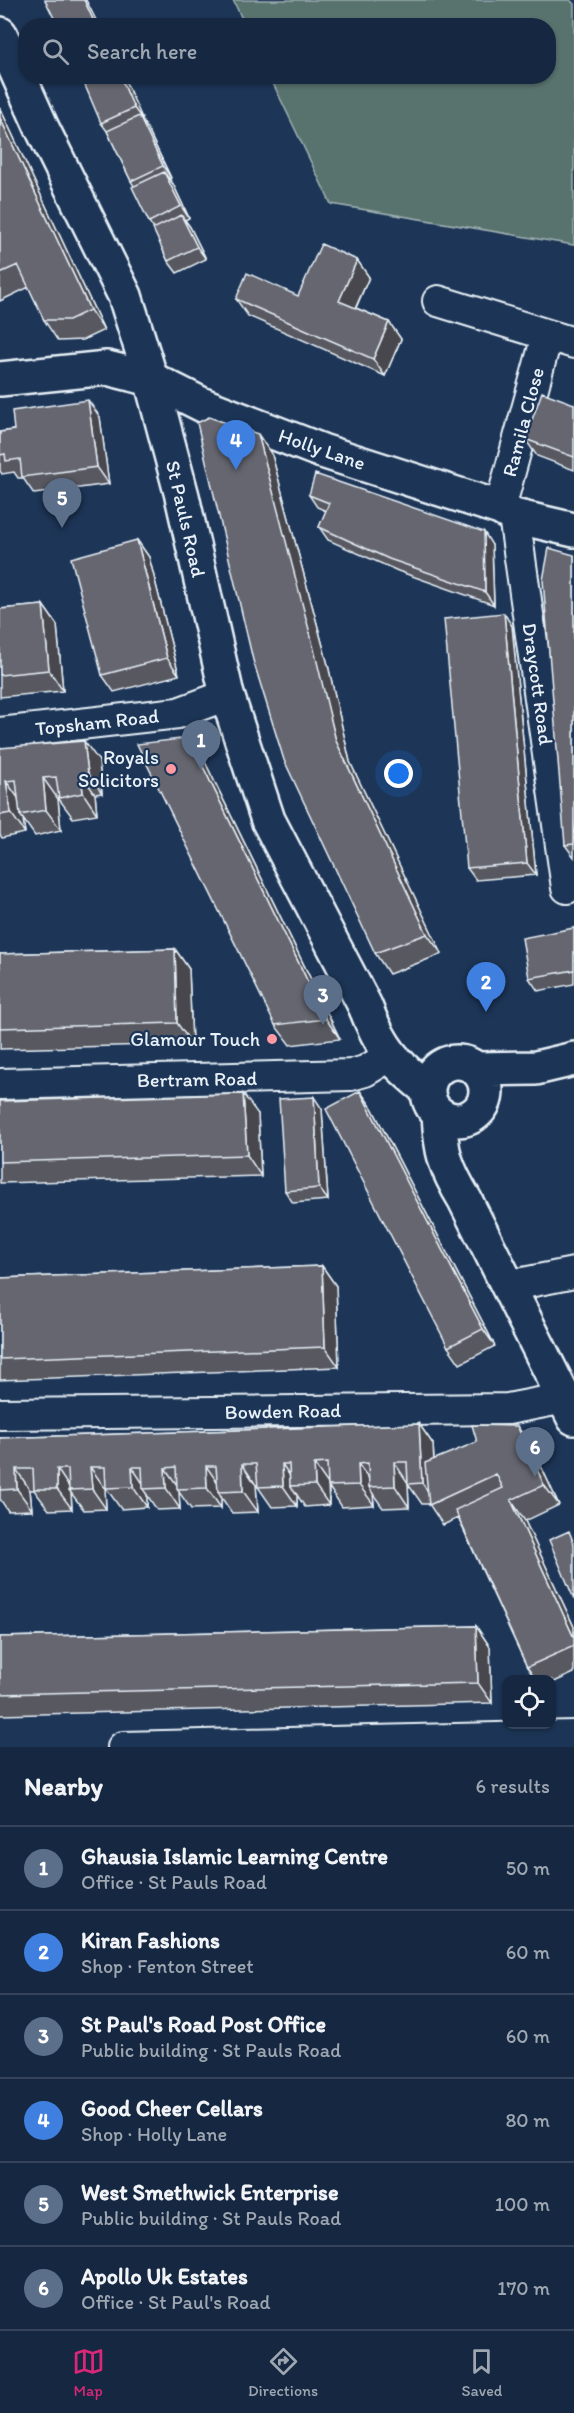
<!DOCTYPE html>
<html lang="en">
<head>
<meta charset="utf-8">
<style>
  body { margin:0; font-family:Itim,sans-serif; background:#23344c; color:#f1f3f6 }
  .controls { position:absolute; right:18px; bottom:18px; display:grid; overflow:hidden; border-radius:12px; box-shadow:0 2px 4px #0004 }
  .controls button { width:54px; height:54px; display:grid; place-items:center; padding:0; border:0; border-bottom:2px solid #35445a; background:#162841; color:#f1f3f6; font:30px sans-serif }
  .you { position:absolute; left:399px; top:774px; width:21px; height:21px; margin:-15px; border:4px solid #fff; border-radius:50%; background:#1a73e8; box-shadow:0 0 0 9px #1a73e833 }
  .badge { display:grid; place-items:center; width:39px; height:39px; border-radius:50%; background:#db2777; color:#fff; font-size:20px; font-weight:700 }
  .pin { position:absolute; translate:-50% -50px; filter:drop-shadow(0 2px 3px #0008) }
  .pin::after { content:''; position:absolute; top:32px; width:21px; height:18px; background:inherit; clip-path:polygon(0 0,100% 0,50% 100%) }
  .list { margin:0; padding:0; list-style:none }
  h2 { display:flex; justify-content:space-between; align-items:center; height:78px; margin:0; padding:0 24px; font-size:26px }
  h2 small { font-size:20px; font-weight:400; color:#9ea6b1 }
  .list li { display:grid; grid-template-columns:39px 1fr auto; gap:18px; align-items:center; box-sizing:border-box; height:84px; padding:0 24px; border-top:2px solid #35445a }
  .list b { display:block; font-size:22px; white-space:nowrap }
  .list p { margin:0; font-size:20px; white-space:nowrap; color:#9ea6b1 }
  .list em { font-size:20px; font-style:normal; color:#9ea6b1 }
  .icon { flex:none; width:33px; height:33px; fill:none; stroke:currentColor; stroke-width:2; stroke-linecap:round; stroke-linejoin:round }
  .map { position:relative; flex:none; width:574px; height:1747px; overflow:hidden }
  .search { position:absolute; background:#162841; box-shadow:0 2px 4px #0004; left:18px; right:18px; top:18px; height:66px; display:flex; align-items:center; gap:15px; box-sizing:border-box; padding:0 21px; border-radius:24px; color:#9ea6b1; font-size:22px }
  .sheet { height:582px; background:#162841 }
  nav { display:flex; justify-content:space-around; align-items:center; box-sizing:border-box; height:84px; border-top:2px solid #35445a; background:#162841; font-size:16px; color:#9ea6b1 }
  nav a { display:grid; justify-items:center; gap:3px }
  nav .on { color:#db2777 }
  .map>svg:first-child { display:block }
  .green { fill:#58726e; stroke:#a0b2b3; stroke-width:1.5 }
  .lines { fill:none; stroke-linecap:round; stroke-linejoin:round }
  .street-casing { stroke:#e8f1f8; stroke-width:34 }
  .secondary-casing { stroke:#e8f1f8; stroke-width:38 }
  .street { stroke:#1d3557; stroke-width:30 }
  .secondary { stroke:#1d3557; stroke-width:33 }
  .wall { fill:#585860; stroke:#e8f1f8; stroke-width:1.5 }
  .shaded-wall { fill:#47474e; stroke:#e8f1f8; stroke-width:1.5 }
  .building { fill:#666670; stroke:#e8f1f8; stroke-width:1.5 }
  .poi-dot { fill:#ff9aa2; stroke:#1d3557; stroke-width:2 }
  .labels { text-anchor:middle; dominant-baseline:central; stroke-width:4.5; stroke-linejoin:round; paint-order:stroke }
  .street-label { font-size:20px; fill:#e8f1f8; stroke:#1d3557 }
  .poi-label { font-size:20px; fill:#e8f1f8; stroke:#1d3557; text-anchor:end }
</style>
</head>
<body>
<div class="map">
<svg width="574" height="1747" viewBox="0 0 574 1747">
  <rect width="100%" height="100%" fill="#1d3557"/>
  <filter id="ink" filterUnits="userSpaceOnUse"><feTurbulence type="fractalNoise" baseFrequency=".0167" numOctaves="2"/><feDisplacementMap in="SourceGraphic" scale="12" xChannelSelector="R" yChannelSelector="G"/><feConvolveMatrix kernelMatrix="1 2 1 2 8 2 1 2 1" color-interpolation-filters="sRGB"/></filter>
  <g filter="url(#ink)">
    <path class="green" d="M 233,0 L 570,0 L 574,4 L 574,245 L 331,204 L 270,77 L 548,76 L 548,26 L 245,25 Z"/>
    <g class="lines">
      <g class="street-casing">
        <path id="street" d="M 438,301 L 574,343
          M 500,508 L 547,336
          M 514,516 L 567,888
          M 0,733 L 178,713 L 227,695
          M 0,1084 L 351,1075 L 365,1071 L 390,1056
          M 508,1286 L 574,1273
          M 0,1414 L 508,1409 L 565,1398
          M 123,1747 L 574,1736"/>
      </g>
      <g class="secondary-casing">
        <path id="secondary" d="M 0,34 L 42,128 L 125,296 L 151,379 L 182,496 L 227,695 L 268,820 L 365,1006 C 381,1048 394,1063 428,1090
          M 0,379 L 107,368 L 151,379 L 203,405 L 322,451 L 500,508 L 514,516 L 574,530
          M428 1091a29 29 0 1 1 58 0a29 29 0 1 1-58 0Z
          M 478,1069 L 536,1068 L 574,1059
          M 439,1114 C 441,1153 445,1167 465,1200 L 574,1418"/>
      </g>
      <use href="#street" class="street"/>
      <use href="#secondary" class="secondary"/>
    </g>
    <path class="wall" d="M 123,76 L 142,121 L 147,128 L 171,178 L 169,179 L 173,184 L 189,218 L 185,220 L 190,227 L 206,259 L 177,273 L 168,261 L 154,229 L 149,222 L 134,186 L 131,181 L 107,131 L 101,123 Z
      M 0,108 L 104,330 L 83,340 L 58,341 L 44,320 L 29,287 L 0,301 Z
      M 357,260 L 369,277 L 356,308 L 389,322 L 401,339 L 385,376 L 248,316 L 236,299 L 298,296 Z
      M 574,404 L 574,470 L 537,456 L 525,439 Z
      M 100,417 L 109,484 L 34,494 L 23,478 L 18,478 L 14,472 L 2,474 L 0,471 L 0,432 Z
      M 272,455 L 328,665 L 350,762 L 442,954 L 389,974 L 375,953 Z
      M 309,495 L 492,545 L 494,605 L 398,571 L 328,540 L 319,527 L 326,511 L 317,507 Z
      M 137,540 L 149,557 L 179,675 L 114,692 L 102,675 Z
      M 574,555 L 574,857 L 565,845 Z
      M 43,605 L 57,625 L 63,691 L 0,697 L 0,609 Z
      M 512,626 L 536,875 L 476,880 L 467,868 Z
      M 0,748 L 99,761 L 102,793 L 95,794 L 97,814 L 73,818 L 59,799 L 58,799 L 61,830 L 35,836 L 23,819 L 25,833 L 2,838 L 0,835 Z
      M 203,758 L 340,1039 L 290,1045 L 275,1025 Z
      M 574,928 L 574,984 L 538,991 L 529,978 Z
      M 175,949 L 189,969 L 192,1044 L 0,1049 L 0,954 Z
      M 360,1091 L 372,1108 L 495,1346 L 460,1364 L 448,1347 Z
      M 0,1101 L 258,1114 L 261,1176 L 0,1183 Z
      M 322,1109 L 328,1200 L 293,1203 L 285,1191 Z
      M 322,1266 L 336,1286 L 339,1367 L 0,1380 L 0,1278 Z
      M 419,1424 L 433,1444 L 434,1460 L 532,1447 L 559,1505 L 525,1521 L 574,1627 L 574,1673 L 552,1683 L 552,1680 L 536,1680 L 527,1667 L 458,1518 L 443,1525 L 429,1504 L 422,1504 L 408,1484 L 409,1507 L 383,1508 L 373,1494 L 374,1505 L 342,1507 L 329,1487 L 329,1505 L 305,1507 L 297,1495 L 297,1506 L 272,1507 L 258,1487 L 258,1485 L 256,1485 L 258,1512 L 232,1513 L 221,1497 L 221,1508 L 191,1509 L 179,1492 L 180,1509 L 157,1510 L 147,1495 L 147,1507 L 121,1509 L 106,1488 L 105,1488 L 106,1509 L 84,1510 L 71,1493 L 72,1509 L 49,1510 L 34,1490 L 30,1490 L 32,1510 L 8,1511 L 0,1499 L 0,1438 Z
      M 476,1626 L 490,1647 L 492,1703 L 0,1715 L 0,1637 Z"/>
    <path class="shaded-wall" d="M 84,0 L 86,0 L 99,26 L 96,26 Z
      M 120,76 L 123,76 L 143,120 L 134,108 Z
      M 0,108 L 104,330 L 90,310 L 0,118 Z
      M 139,116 L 147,128 L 171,178 L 163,166 Z
      M 164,172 L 173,184 L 189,218 L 181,206 Z
      M 181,215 L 190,227 L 206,259 L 197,247 Z
      M 357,260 L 369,277 L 351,318 L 339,301 Z
      M 389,322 L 401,339 L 385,376 L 373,359 Z
      M 88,400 L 100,417 L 109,484 L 97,467 Z
      M 258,434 L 272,455 L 328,665 L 350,762 L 442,954 L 427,934 L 336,741 Z
      M 484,532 L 492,545 L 494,605 L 485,592 Z
      M 137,540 L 149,557 L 179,675 L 167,658 Z
      M 43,605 L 57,625 L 63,691 L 49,670 Z
      M 504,613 L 512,626 L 536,875 L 527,863 Z
      M 189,738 L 203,758 L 340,1039 L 326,1019 Z
      M 84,741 L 99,761 L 102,793 L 88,773 Z
      M 81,774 L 95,794 L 97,814 L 83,793 Z
      M 43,778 L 58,799 L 61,830 L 46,810 Z
      M 6,781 L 21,802 L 20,815 L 23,819 L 25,833 L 11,813 Z
      M 175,949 L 189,969 L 192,1044 L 177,1023 Z
      M 360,1091 L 372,1108 L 495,1346 L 483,1329 Z
      M 243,1094 L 258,1114 L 261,1176 L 247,1155 Z
      M 314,1097 L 322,1109 L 328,1200 L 319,1188 Z
      M 322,1266 L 336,1286 L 339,1367 L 325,1347 Z
      M 419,1424 L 433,1444 L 436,1501 L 435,1502 L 422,1483 Z
      M 517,1426 L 532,1447 L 559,1505 L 544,1485 Z
      M 394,1462 L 408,1483 L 409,1507 L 395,1486 Z
      M 242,1464 L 256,1485 L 258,1512 L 243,1491 Z
      M 282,1464 L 296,1485 L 290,1486 L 297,1495 L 297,1506 L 283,1486 Z
      M 314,1464 L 328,1484 L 329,1505 L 315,1485 Z
      M 358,1464 L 373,1484 L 369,1487 L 373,1494 L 374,1505 L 359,1485 Z
      M 206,1466 L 220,1486 L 218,1492 L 221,1497 L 221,1508 L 207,1488 Z
      M 90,1467 L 105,1488 L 106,1509 L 92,1489 Z
      M 132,1467 L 146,1488 L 143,1489 L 147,1495 L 147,1507 L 133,1487 Z
      M 165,1468 L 179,1488 L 177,1489 L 179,1492 L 180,1509 L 166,1488 Z
      M 16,1469 L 30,1490 L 32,1510 L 17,1489 Z
      M 57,1469 L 71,1490 L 69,1490 L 71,1493 L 72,1509 L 57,1489 Z
      M 511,1500 L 525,1521 L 574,1627 L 574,1638 Z
      M 476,1626 L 490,1647 L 492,1703 L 478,1683 Z"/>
    <path class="building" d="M 45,0 L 84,0 L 96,26 L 58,26 Z
      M 81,76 L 120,76 L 134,108 L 101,123 Z
      M 139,116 L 163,166 L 131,181 L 107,131 Z
      M 0,118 L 90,310 L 69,320 L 44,320 L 18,265 L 0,273 Z
      M 164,172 L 181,206 L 149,222 L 132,187 Z
      M 181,215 L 197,247 L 168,261 L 153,229 Z
      M 321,244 L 357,260 L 339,301 L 389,322 L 373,359 L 236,299 L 247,273 L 298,296 Z
      M 542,392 L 574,404 L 574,457 L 525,439 Z
      M 88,400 L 97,467 L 22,477 L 20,459 L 6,461 L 5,454 L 0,455 L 0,432 L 14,430 L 12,411 Z
      M 209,417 L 258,434 L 313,645 L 336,741 L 427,934 L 375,953 L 284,760 L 253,660 L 197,423 Z
      M 315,474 L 484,532 L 485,592 L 389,559 L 319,527 L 329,503 L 309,495 Z
      M 137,540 L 167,658 L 102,675 L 71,558 Z
      M 549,548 L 574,555 L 574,844 L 565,845 L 543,580 Z
      M 43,605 L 49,670 L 0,675 L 0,609 Z
      M 504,613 L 527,863 L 467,868 L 444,619 Z
      M 189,738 L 326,1019 L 275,1025 L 137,744 Z
      M 84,741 L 88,773 L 81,774 L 83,793 L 59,798 L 56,777 L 43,778 L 46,810 L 20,815 L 16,780 L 6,781 L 11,813 L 0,815 L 0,748 Z
      M 574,928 L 574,970 L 529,978 L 522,938 Z
      M 175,949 L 177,1023 L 0,1028 L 0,954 Z
      M 360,1091 L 483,1329 L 448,1347 L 326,1109 Z
      M 243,1094 L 247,1155 L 0,1162 L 0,1101 Z
      M 314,1097 L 319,1188 L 285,1191 L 279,1099 Z
      M 322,1266 L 325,1347 L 0,1359 L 0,1278 Z
      M 419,1424 L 422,1483 L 408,1484 L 407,1462 L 394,1462 L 395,1486 L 369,1487 L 368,1463 L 358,1464 L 359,1485 L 328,1486 L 327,1463 L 314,1464 L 315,1485 L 290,1486 L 289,1464 L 282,1464 L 283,1486 L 258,1487 L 256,1464 L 242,1464 L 243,1491 L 218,1492 L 216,1466 L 206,1466 L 207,1488 L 177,1489 L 176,1467 L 165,1468 L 166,1488 L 143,1489 L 142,1467 L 132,1467 L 133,1487 L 106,1488 L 105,1467 L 90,1467 L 92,1489 L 69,1490 L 68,1469 L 57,1469 L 57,1489 L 34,1489 L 33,1469 L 16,1469 L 17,1489 L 0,1490 L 0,1438 Z
      M 472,1425 L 517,1426 L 544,1485 L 511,1500 L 574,1638 L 574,1646 L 527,1667 L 455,1510 L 503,1488 L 496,1474 L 429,1505 L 425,1463 L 477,1442 Z
      M 569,1531 L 574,1544 L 574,1599 L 549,1540 Z
      M 476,1626 L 478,1683 L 0,1694 L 0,1637 Z"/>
  </g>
  <g class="poi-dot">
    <circle cx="171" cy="769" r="6"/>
    <circle cx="272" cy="1039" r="6"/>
  </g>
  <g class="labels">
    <g class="street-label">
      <text transform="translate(523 422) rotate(-75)">Ramila Close</text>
      <text transform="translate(322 449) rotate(19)">Holly Lane</text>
      <text transform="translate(186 519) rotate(77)">St Pauls Road</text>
      <text transform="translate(538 684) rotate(82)">Draycott Road</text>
      <text transform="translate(97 722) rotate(-6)">Topsham Road</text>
      <text transform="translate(197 1079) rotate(-1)">Bertram Road</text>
      <text transform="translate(283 1411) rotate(-1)">Bowden Road</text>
    </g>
    <g class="poi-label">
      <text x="159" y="757">Royals<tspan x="159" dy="23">Solicitors</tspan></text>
      <text x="260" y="1039">Glamour Touch</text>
    </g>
  </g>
</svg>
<div class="controls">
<button><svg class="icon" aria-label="locate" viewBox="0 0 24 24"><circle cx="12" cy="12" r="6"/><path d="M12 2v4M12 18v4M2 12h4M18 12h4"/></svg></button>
</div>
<div class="you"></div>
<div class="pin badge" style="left:201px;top:770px;background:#5c6f8a">1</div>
<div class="pin badge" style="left:486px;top:1012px;background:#3f7fe0">2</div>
<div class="pin badge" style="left:323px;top:1025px;background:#5c6f8a">3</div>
<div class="pin badge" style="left:236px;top:470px;background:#3f7fe0">4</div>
<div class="pin badge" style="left:62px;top:528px;background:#5c6f8a">5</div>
<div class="pin badge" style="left:535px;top:1477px;background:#5c6f8a">6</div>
<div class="search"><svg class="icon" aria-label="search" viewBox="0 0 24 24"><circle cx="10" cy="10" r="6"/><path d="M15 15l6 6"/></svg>Search here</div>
</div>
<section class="sheet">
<h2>Nearby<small>6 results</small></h2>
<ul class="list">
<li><span class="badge" style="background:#5c6f8a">1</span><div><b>Ghausia Islamic Learning Centre</b><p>Office · St Pauls Road</p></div><em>50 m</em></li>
<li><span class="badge" style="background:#3f7fe0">2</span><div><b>Kiran Fashions</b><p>Shop · Fenton Street</p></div><em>60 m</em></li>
<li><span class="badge" style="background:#5c6f8a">3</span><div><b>St Paul's Road Post Office</b><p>Public building · St Pauls Road</p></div><em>60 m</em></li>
<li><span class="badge" style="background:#3f7fe0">4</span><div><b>Good Cheer Cellars</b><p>Shop · Holly Lane</p></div><em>80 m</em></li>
<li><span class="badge" style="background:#5c6f8a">5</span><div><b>West Smethwick Enterprise</b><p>Public building · St Pauls Road</p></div><em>100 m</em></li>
<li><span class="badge" style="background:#5c6f8a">6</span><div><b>Apollo Uk Estates</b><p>Office · St Paul's Road</p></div><em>170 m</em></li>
</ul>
</section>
<nav>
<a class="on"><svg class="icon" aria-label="map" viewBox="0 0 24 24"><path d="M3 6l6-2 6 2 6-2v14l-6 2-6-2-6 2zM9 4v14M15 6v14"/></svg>Map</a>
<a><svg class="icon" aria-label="directions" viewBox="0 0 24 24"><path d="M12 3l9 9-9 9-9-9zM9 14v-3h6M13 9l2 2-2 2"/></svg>Directions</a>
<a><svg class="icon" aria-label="saved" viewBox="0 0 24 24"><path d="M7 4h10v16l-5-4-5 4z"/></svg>Saved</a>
</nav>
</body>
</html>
